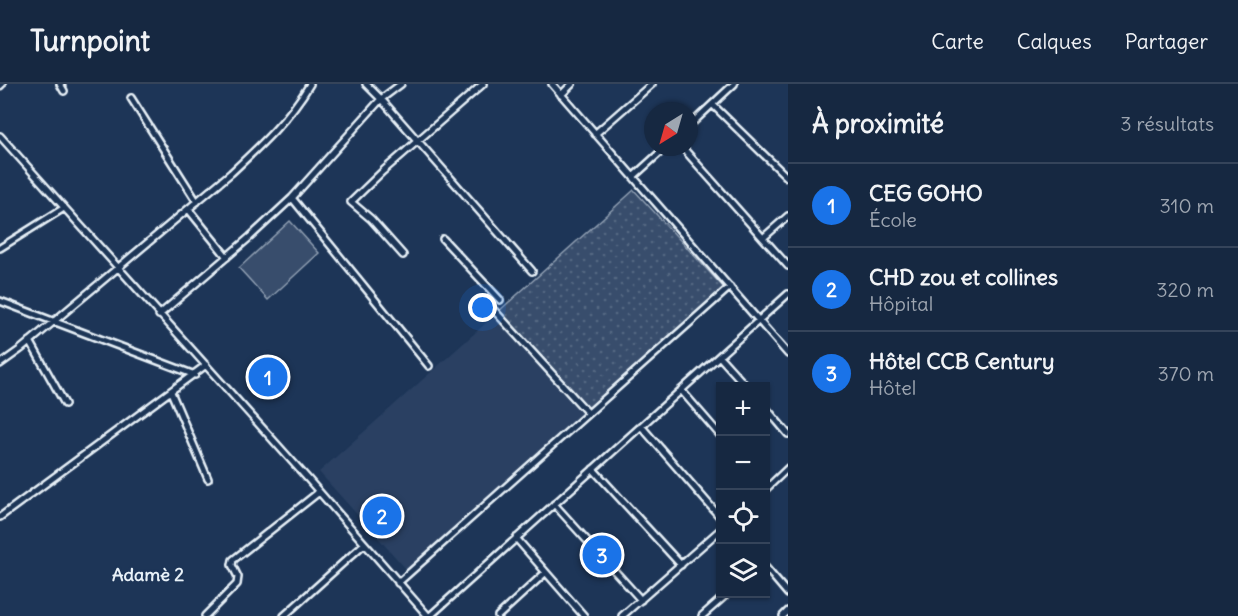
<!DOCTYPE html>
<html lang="fr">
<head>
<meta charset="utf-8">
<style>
  body { margin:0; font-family:Delius,sans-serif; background:#23344c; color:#f1f3f6 }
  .controls { position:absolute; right:18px; bottom:18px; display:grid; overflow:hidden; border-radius:0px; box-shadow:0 2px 4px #0004 }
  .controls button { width:54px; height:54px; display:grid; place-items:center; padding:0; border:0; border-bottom:2px solid #35445a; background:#162841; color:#f1f3f6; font:30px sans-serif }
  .compass { position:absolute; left:644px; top:18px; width:54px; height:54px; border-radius:50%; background:#162841; box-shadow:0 2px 4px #0004; rotate:217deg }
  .you { position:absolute; left:483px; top:224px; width:21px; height:21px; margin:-15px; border:4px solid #fff; border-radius:50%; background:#1a73e8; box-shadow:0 0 0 9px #1a73e833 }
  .badge { display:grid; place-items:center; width:39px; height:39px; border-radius:50%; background:#1a73e8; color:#fff; font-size:20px; font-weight:700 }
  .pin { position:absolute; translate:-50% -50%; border:3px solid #fff; box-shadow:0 2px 6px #0006 }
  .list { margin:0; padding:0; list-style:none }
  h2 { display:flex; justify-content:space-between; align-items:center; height:78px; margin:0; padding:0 24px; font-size:26px }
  h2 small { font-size:20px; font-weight:400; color:#9ea6b1 }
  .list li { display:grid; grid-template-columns:39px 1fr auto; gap:18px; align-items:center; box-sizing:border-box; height:84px; padding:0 24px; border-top:2px solid #35445a }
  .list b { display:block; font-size:22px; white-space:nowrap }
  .list p { margin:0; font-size:20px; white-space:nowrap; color:#9ea6b1 }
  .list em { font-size:20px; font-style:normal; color:#9ea6b1 }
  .icon { flex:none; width:33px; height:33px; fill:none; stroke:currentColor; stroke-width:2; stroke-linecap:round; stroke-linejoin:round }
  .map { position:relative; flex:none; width:788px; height:532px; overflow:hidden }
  header { display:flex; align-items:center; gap:36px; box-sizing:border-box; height:84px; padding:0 30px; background:#162841; border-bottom:2px solid #35445a }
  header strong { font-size:28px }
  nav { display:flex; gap:33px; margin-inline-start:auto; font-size:21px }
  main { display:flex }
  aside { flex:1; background:#162841 }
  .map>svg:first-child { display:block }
  .built { fill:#2a4162 }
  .grass { fill:url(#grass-dots); stroke:#909fb2; stroke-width:1.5 }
  .garden { fill:#374d6c; stroke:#909fb2; stroke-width:1.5 }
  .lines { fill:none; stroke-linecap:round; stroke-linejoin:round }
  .minor-casing { stroke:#e8f1f8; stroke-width:10 }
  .minor { stroke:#1d3557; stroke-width:5 }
  .labels { text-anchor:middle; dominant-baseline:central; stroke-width:4.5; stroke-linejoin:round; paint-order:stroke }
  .quarter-label { font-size:18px; font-weight:bold; fill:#e8f1f8; stroke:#1d3557 }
</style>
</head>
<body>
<header>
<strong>Turnpoint</strong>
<nav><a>Carte</a><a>Calques</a><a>Partager</a></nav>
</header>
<main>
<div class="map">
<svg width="788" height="532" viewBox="0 0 788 532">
  <defs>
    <pattern id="grass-dots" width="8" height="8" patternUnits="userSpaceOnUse" patternTransform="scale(1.5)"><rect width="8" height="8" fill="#374d6c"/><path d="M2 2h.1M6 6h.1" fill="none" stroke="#546782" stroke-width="1.8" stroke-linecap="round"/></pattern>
  </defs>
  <rect width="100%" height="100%" fill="#1d3557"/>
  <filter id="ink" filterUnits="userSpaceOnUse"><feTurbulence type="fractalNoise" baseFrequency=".0167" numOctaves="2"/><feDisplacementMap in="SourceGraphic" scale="12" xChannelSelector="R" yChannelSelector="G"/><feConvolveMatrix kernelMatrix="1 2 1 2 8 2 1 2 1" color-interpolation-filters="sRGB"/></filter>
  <g filter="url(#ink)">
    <path class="built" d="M 494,232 L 583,329 L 407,486 L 319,388 Z"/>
    <path class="grass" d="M 634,106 L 724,204 L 588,324 L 499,227 Z"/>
    <path class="garden" d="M 290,137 L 319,169 L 268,216 L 239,184 Z"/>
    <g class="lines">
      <g class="minor-casing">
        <path id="minor" d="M 60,0 L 64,7
          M 401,0 L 381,15 L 532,187
          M 552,0 L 788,270
          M 0,2 L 2,0
          M 561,11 L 572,0
          M 131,14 L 197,118
          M 713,21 L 788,94
          M 689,42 L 734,0
          M 595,50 L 652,0
          M 0,52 L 308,395 L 428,532
          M 682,63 L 788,182
          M 633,93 L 666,63
          M 292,114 L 429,282
          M 189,126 L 227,173
          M 763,154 L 788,132
          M 443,155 L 500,216
          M 0,164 L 64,124
          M 403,171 L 371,135 L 351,118 L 383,87 L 483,0
          M 0,217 L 195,291
          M 492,224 L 588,329
          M 159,231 L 250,153 L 292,114 L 381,15 L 366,0
          M 30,257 L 65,320
          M 719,272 L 746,302
          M 0,280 L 21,265 L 231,89 C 260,62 290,34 310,0
          M 681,306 L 720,351
          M 171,308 L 208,395
          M 766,324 L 788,350
          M 641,342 L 720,433
          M 593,385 L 681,481
          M 766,405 L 788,384
          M 554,420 L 641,516
          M 0,433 L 206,281
          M 516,454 L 584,532
          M 766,484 L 788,510
          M 398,499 L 730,203
          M 205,532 L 237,500 L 238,493 L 232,481 L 233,476 L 319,408
          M 284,532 L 364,460
          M 430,532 L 788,210
          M 498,532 L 545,489
          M 622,532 L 720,446
          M 702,532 L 727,510
          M 783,532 L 788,527"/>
      </g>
      <use href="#minor" class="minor"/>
    </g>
  </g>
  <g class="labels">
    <g class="quarter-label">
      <text x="148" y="490">Adamè 2</text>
    </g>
  </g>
</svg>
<div class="controls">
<button>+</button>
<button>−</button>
<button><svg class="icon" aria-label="locate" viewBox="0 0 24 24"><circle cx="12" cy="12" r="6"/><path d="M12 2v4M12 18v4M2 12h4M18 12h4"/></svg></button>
<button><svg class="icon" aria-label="layers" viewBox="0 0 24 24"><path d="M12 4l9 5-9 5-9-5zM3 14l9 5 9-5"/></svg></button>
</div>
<svg class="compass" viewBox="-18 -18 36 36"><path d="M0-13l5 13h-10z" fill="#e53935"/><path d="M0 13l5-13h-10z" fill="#9ea6b1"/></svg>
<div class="you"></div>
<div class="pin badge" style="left:268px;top:293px">1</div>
<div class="pin badge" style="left:382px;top:432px">2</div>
<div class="pin badge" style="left:602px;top:471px">3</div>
</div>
<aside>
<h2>À proximité<small>3 résultats</small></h2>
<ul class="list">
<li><span class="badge">1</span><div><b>CEG GOHO</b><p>École</p></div><em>310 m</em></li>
<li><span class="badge">2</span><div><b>CHD zou et collines</b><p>Hôpital</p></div><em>320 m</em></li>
<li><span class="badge">3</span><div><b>Hôtel CCB Century</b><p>Hôtel</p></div><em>370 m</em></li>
</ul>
</aside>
</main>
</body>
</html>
